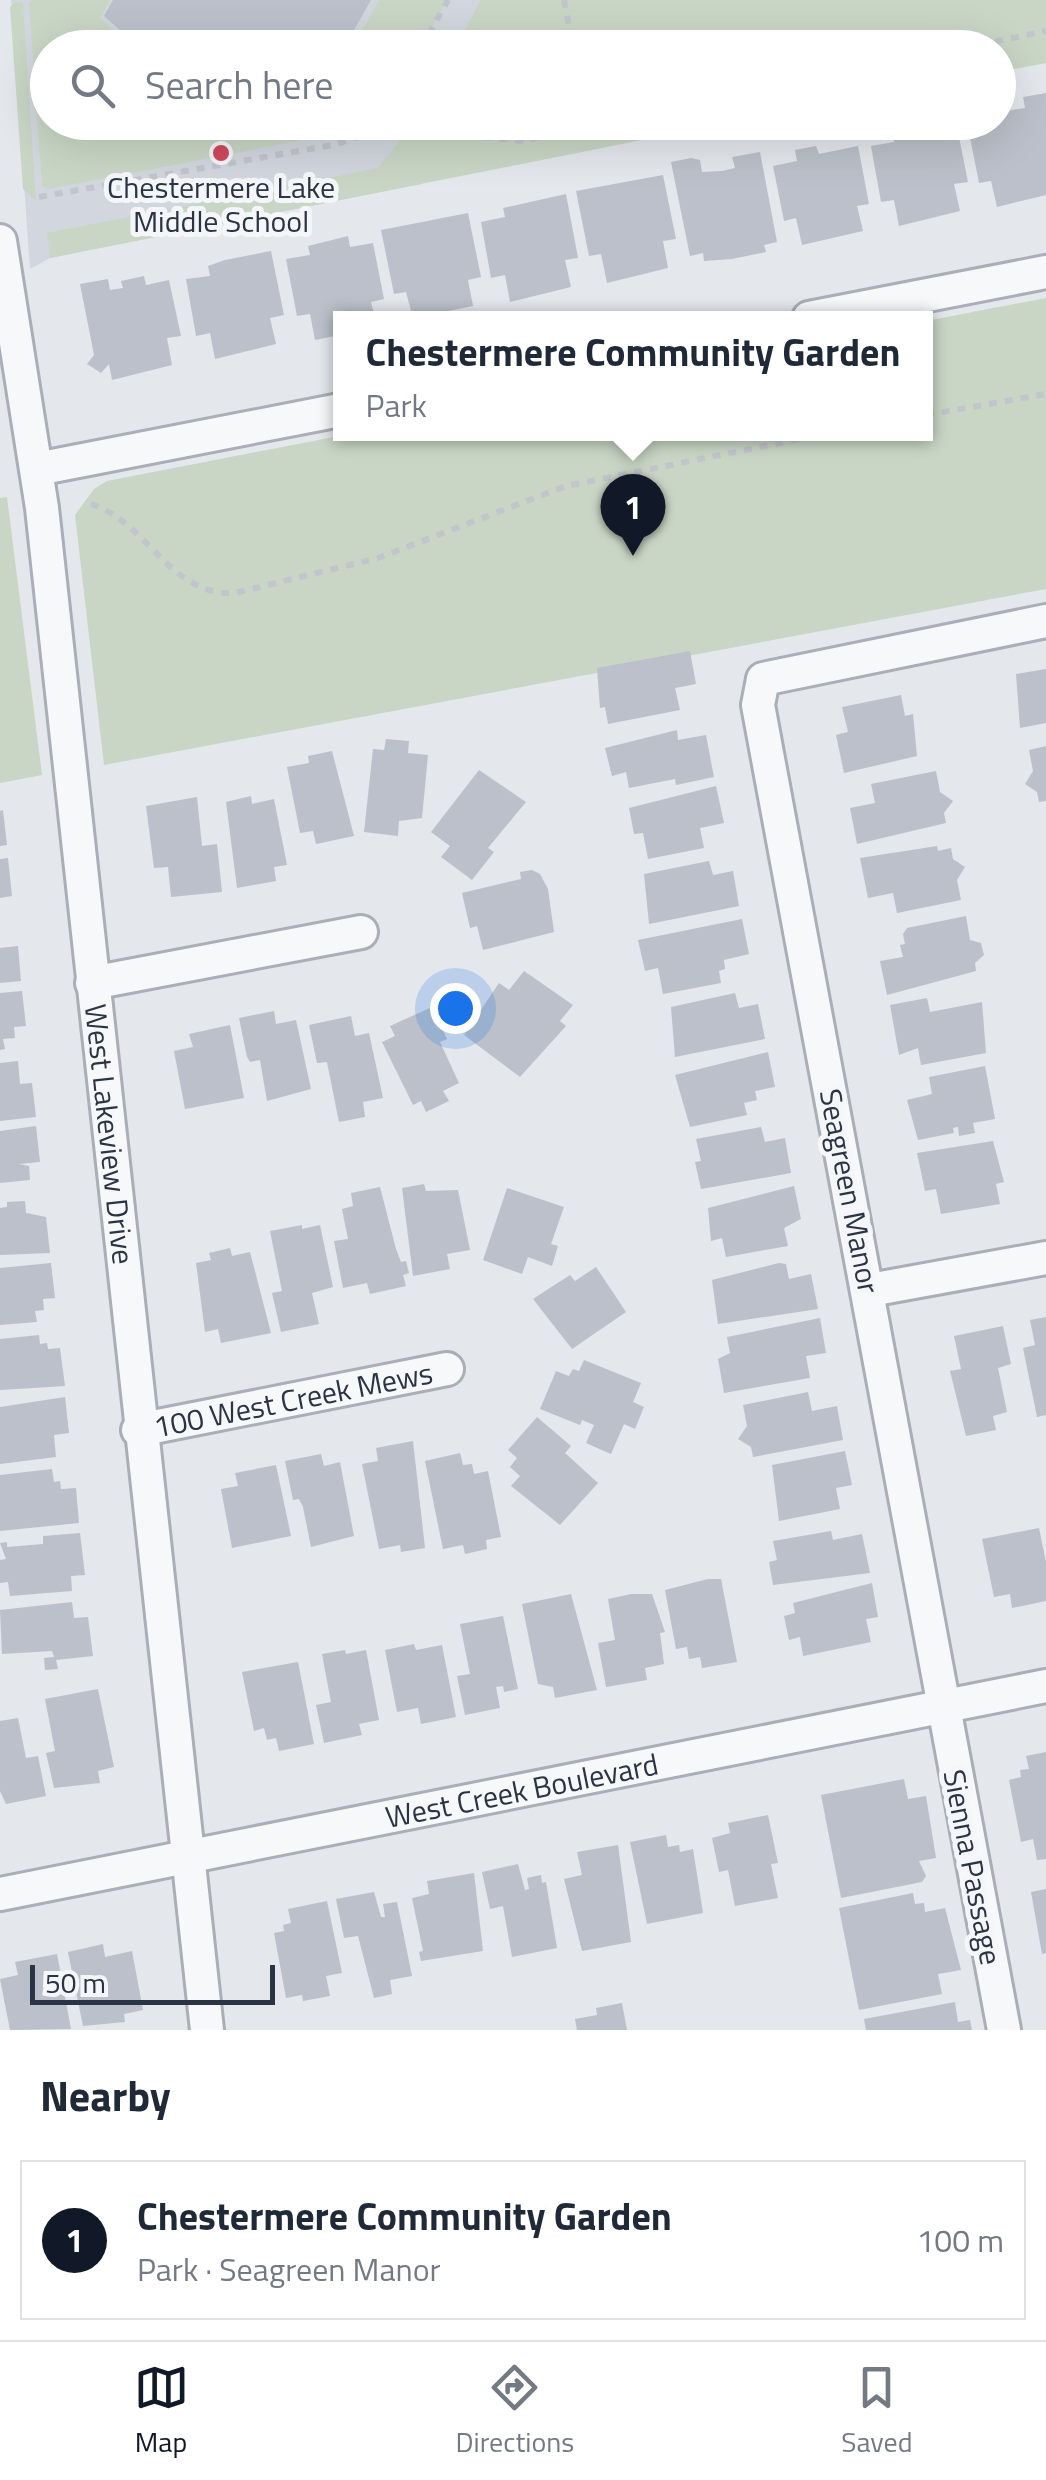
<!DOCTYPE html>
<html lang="en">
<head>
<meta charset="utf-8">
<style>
  body { margin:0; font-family:"Titillium Web",sans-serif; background:#f6f6f7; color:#1f2937 }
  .scale { position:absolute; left:30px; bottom:25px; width:245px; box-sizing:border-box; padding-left:10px; border:5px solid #2b3445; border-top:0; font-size:28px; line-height:35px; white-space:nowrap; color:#2b3445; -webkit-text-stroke:8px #f4f6f9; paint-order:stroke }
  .you { position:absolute; left:455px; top:1008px; width:35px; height:35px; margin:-25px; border:8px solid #fff; border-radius:50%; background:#1a73e8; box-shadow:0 0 0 15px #1a73e833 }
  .badge { display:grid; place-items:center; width:65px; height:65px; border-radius:50%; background:#111827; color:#fff; font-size:32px; font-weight:700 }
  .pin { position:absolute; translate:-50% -82px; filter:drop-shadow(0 2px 5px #0008) }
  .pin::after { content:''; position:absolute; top:52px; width:35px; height:30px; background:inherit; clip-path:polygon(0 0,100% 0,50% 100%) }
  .popup { position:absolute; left:333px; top:311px; width:600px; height:130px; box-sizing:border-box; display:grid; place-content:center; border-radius:0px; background:#fff; filter:drop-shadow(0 2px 8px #0005); font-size:32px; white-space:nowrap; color:#747a83 }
  .popup b { font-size:38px; color:#1f2937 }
  .popup::after { content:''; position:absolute; left:50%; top:100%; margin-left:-20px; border:20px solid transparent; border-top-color:#fff }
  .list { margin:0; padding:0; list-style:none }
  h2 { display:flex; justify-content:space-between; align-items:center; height:130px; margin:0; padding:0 40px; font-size:42px }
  h2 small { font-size:32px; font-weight:400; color:#747a83 }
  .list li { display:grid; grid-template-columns:65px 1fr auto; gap:30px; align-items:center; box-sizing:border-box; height:160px; margin:0 20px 20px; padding:0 20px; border:2px solid #e0e1e3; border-radius:0px }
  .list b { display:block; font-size:38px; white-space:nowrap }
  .list p { margin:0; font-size:32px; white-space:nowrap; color:#747a83 }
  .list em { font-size:32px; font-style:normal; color:#747a83 }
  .icon { flex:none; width:55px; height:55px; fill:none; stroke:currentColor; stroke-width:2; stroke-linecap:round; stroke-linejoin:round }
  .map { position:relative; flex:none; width:1046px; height:2030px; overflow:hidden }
  .search { position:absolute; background:#fff; box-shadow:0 10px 40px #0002; left:30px; right:30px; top:30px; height:110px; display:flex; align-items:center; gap:25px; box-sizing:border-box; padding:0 35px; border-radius:55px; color:#747a83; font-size:38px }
  .sheet { height:310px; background:#fff }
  nav { display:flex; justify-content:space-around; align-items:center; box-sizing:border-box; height:140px; border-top:2px solid #e0e1e3; background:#fff; font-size:28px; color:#747a83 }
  nav a { display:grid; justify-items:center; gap:5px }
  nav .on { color:#111827 }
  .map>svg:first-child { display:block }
  .built { fill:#d2d6de }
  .green { fill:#c9d6c5 }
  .building { fill:#bbc0ca }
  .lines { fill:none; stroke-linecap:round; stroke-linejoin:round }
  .minor-casing { stroke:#a9aeb7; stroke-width:38 }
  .path { stroke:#c2c5cb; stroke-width:6; stroke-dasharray:8 8; stroke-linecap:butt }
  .minor { stroke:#f7f8fa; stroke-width:32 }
  .poi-dot { fill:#d1495b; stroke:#f4f6f9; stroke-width:4 }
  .labels { text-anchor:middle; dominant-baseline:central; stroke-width:10; stroke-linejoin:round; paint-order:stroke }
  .poi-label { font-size:30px; fill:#2b3445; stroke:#f4f6f9 }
  .street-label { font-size:30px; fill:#2b3445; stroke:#f4f6f9 }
</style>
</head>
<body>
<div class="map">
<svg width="1046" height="2030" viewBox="0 0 1046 2030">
  <rect width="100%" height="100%" fill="#e4e7ec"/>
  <path class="built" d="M 11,0 L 480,0 L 456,47 L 48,48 L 48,122 L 422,123 L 421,184 L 50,258 L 30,269 Z"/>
  <path class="green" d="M 36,0 L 110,0 L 100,18 L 133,47 L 48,48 L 48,122 L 369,123 L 354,130 L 49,189 L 42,186 L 29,2 Z
    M 379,0 L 448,0 L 420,47 L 364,47 L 356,42 Z
    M 480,0 L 1046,0 L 1046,63 L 999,72 L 998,48 L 456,47 Z
    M 16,2 L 23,3 L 36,201 L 23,189 L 10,7 Z
    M 413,123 L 727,123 L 50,258 L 47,233 L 378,168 Z
    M 1046,298 L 1046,589 L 104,765 L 75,515 L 94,489 L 107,481 L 349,434 L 926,434 L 926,321 Z
    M 7,497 L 42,775 L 0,783 L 0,498 Z"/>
  <path class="building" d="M 113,0 L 371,0 L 350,37 L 338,30 L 328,48 L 140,48 L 104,16 Z
    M 1046,93 L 1046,195 L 997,207 L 991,181 L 979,183 L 967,122 L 998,122 L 998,112 L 1025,108 L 1023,97 Z
    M 933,122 L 956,122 L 968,182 L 954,184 L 960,211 L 899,226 L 894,200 L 881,202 L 871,146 L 894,142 L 892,132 Z
    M 816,146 L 819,154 L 858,146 L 869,204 L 857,206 L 863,231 L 802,245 L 796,218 L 784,221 L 773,166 L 797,161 L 795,150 Z
    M 760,152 L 777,242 L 764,245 L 766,252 L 732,259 L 704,261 L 703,253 L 690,256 L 671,162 L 691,158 L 700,160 L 702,172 L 722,171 L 735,168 L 732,157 Z
    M 663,175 L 676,239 L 663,241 L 668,268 L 607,283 L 601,254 L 589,256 L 576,191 Z
    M 566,194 L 578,258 L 565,260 L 571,287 L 510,302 L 505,275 L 491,278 L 481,222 L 505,217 L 503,208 Z
    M 468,213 L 481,277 L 468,280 L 473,306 L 413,318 L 406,292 L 394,294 L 381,230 Z
    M 348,236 L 350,247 L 373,243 L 384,299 L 371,302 L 375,318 L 340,318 L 340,335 L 315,340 L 310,314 L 297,316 L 286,259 L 310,255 L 308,246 Z
    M 271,251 L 284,315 L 270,318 L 276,344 L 215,359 L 210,333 L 196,336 L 186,279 L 210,276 L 208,266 L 225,260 Z
    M 144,276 L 146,285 L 169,280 L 181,336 L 167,338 L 172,365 L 112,380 L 109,364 L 101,373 L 87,364 L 94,355 L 80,284 L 108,279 L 110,290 L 123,288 L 121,281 Z
    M 690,651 L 696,684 L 675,688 L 680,710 L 608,724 L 605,707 L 600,708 L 597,668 Z
    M 1046,669 L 1046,723 L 1020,728 L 1016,674 Z
    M 901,695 L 905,716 L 913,714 L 917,756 L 844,773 L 836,735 L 848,732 L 842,707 Z
    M 677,730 L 678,740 L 706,735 L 714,777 L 676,785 L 675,779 L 629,788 L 626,772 L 612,776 L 605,748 Z
    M 386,739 L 409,741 L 408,753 L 428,755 L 422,818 L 399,821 L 398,836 L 364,832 L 373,749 L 384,750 Z
    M 1046,746 L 1046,801 L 1039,802 L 1037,792 L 1025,784 L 1033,771 L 1029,750 Z
    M 332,751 L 354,836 L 316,844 L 313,831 L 300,833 L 287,767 L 309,763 L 308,756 Z
    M 479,770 L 526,802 L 488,848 L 494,852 L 472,880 L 441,857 L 450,846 L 431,832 Z
    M 936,771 L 940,792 L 953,801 L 944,813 L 946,823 L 857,844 L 850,808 L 875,803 L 871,784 Z
    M 716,786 L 724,823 L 700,828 L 704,848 L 648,859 L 643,833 L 634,834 L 629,808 Z
    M 251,796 L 252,804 L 274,799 L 287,865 L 274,867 L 276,881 L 237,888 L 226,802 Z
    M 197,797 L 202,846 L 217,844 L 222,892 L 171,897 L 168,867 L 154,868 L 146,806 Z
    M 3,810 L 7,845 L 0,846 L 0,811 Z
    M 937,846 L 938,851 L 951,848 L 953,859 L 965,867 L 957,880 L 961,900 L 897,913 L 893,893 L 868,898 L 860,858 Z
    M 8,858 L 12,896 L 0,898 L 0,859 Z
    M 709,861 L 713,875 L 733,871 L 739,906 L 649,924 L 644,874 Z
    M 532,870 L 540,874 L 548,889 L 554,932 L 483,950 L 477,926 L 470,928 L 462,893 L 521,879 L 520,872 Z
    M 966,916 L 970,940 L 981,943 L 984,955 L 975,963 L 976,971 L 887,995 L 880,961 L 903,957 L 900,945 L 905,944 L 903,934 L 907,928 Z
    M 742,919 L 749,954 L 724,960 L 725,969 L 719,971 L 721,983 L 663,994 L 658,968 L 645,971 L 638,940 Z
    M 18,946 L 21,981 L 0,983 L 0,948 Z
    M 524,971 L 573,1005 L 560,1021 L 566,1026 L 520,1077 L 464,1035 L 499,983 L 509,990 Z
    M 22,991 L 26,1026 L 14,1027 L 15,1038 L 3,1039 L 5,1049 L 0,1050 L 0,993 Z
    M 735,993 L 739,1008 L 758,1004 L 765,1039 L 675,1057 L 671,1007 Z
    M 927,998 L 930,1012 L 982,1002 L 986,1053 L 921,1065 L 918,1048 L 899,1055 L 890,1005 Z
    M 432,1007 L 447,1039 L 440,1042 L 459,1083 L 443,1091 L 449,1101 L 426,1112 L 421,1101 L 413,1105 L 382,1042 L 395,1036 L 390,1026 Z
    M 274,1011 L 276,1024 L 296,1020 L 311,1089 L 267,1101 L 260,1060 L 250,1062 L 247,1057 L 239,1018 Z
    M 351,1016 L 355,1036 L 369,1033 L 383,1098 L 363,1102 L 365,1117 L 339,1122 L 327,1062 L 317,1063 L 309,1025 Z
    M 230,1025 L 244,1098 L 185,1109 L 174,1051 L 193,1047 L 189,1034 Z
    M 768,1052 L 775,1087 L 755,1091 L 757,1100 L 744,1103 L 747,1115 L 690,1127 L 675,1075 Z
    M 18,1061 L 20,1084 L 32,1083 L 36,1117 L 0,1121 L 0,1063 Z
    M 985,1066 L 995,1119 L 973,1123 L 975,1133 L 959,1136 L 958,1127 L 953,1128 L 954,1133 L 918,1140 L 907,1100 L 932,1094 L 929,1077 Z
    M 36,1126 L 40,1162 L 19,1164 L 29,1166 L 30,1180 L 0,1183 L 0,1131 Z
    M 761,1127 L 765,1142 L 785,1138 L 791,1173 L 701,1189 L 695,1162 L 701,1161 L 696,1139 Z
    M 993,1141 L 1004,1182 L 996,1184 L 1000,1204 L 941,1214 L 936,1189 L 925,1191 L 917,1153 Z
    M 424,1184 L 426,1191 L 458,1190 L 470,1250 L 447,1254 L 450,1269 L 413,1276 L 402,1188 Z
    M 794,1186 L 801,1219 L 784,1228 L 788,1246 L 726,1257 L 722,1238 L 711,1241 L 708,1208 Z
    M 380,1187 L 396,1249 L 401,1262 L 406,1261 L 409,1273 L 403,1275 L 406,1286 L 370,1294 L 367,1283 L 343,1288 L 334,1241 L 348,1239 L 342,1209 L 353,1206 L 351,1193 Z
    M 507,1188 L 564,1207 L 551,1244 L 558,1246 L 552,1266 L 528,1257 L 522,1274 L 483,1260 Z
    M 25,1201 L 26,1213 L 46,1217 L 50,1253 L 0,1255 L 0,1208 L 7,1207 L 7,1202 Z
    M 302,1225 L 302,1229 L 320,1225 L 333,1287 L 312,1293 L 319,1324 L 281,1332 L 272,1293 L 282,1291 L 270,1231 Z
    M 230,1248 L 232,1256 L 250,1252 L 271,1333 L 221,1343 L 218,1329 L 205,1332 L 196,1263 L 211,1260 L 209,1253 Z
    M 51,1263 L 55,1298 L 43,1299 L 44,1310 L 35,1311 L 37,1322 L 0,1325 L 0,1268 Z
    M 779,1263 L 786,1264 L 789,1279 L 811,1274 L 818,1309 L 718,1324 L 712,1280 Z
    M 596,1267 L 626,1312 L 572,1349 L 533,1299 L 570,1275 L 575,1281 Z
    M 1046,1317 L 1046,1415 L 1037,1417 L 1023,1348 L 1035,1345 L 1030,1320 Z
    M 820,1318 L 826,1353 L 806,1356 L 810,1378 L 724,1393 L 718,1359 L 730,1353 L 727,1337 Z
    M 1003,1326 L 1011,1364 L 998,1368 L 1007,1412 L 993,1416 L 996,1430 L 966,1436 L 950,1371 L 961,1369 L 954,1336 Z
    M 39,1335 L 40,1344 L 47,1343 L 48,1349 L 60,1348 L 65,1386 L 0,1390 L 0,1339 Z
    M 584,1360 L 641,1383 L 633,1402 L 644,1407 L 635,1429 L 624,1424 L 611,1454 L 586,1443 L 594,1425 L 582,1420 L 580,1425 L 540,1409 L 556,1371 L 569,1376 L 573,1369 L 579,1371 Z
    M 808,1392 L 812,1411 L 837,1406 L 843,1440 L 753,1457 L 751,1447 L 738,1439 L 747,1426 L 743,1405 Z
    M 65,1397 L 69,1433 L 54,1435 L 56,1457 L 0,1464 L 0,1407 Z
    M 537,1417 L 571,1446 L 565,1453 L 598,1483 L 560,1525 L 511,1486 L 520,1476 L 510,1467 L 517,1458 L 508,1450 Z
    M 413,1441 L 425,1548 L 401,1552 L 400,1545 L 379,1549 L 362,1464 L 378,1461 L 376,1448 Z
    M 845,1451 L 852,1485 L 836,1488 L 840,1509 L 779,1521 L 772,1465 Z
    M 460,1453 L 463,1465 L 472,1464 L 474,1474 L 488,1471 L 501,1537 L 486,1540 L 487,1549 L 465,1554 L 463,1545 L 443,1549 L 425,1461 Z
    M 321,1454 L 324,1466 L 340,1462 L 354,1536 L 311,1547 L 303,1507 L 299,1499 L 293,1500 L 285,1461 Z
    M 276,1465 L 291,1536 L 232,1548 L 221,1489 L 238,1486 L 235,1473 Z
    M 52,1469 L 54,1482 L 60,1481 L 61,1489 L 76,1488 L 79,1523 L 0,1531 L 0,1475 Z
    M 1039,1528 L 1046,1562 L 1046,1601 L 1012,1608 L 1010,1594 L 994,1597 L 982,1539 Z
    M 831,1531 L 833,1540 L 862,1534 L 870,1573 L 773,1585 L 769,1562 L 777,1560 L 773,1541 Z
    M 80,1533 L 85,1575 L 71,1576 L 72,1591 L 10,1596 L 8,1582 L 0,1583 L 0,1560 L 6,1559 L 0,1543 L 7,1542 L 7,1547 L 43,1544 L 43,1536 Z
    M 708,1579 L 721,1579 L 737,1662 L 702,1668 L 700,1657 L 689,1659 L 687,1647 L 676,1649 L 665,1590 Z
    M 872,1583 L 878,1617 L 866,1619 L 871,1642 L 803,1656 L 800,1637 L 789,1640 L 784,1616 L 795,1613 L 793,1603 Z
    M 571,1594 L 597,1690 L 555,1698 L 553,1687 L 538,1684 L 522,1604 Z
    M 631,1594 L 652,1594 L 665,1632 L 660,1633 L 664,1664 L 645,1668 L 647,1680 L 606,1687 L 598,1643 L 615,1640 L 608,1599 Z
    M 72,1602 L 74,1618 L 88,1617 L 93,1656 L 56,1660 L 58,1669 L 45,1670 L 44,1658 L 54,1657 L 52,1651 L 2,1654 L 0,1610 Z
    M 503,1616 L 518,1689 L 504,1692 L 503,1686 L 496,1687 L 500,1708 L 465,1715 L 457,1676 L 470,1674 L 460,1624 Z
    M 414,1644 L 416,1650 L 442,1645 L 456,1717 L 421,1724 L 418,1708 L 397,1712 L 385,1650 Z
    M 345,1650 L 346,1654 L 366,1650 L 379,1720 L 359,1724 L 362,1735 L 324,1743 L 316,1705 L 331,1702 L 322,1654 Z
    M 298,1662 L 314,1744 L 279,1751 L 276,1738 L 267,1740 L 264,1728 L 254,1731 L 242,1672 Z
    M 98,1689 L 114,1767 L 98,1771 L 100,1783 L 54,1788 L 46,1753 L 55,1751 L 45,1699 Z
    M 18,1718 L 26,1758 L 38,1756 L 46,1796 L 6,1804 L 0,1791 L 0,1721 Z
    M 1046,1752 L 1046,1859 L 1037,1860 L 1033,1839 L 1021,1842 L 1009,1780 L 1021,1777 L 1020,1770 L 1029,1769 L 1026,1756 Z
    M 904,1779 L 908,1799 L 926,1796 L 936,1858 L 919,1861 L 926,1876 L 922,1882 L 841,1898 L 821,1795 Z
    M 768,1815 L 778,1863 L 771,1864 L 778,1898 L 735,1906 L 728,1870 L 719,1872 L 712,1838 L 730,1833 L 728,1823 Z
    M 666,1835 L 668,1847 L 679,1845 L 680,1852 L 693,1849 L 703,1913 L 647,1924 L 630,1842 Z
    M 618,1845 L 631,1942 L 582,1951 L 564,1879 L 582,1875 L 577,1852 Z
    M 518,1864 L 525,1890 L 529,1889 L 527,1878 L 541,1875 L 542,1883 L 546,1882 L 557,1948 L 512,1957 L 503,1906 L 490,1909 L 482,1872 Z
    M 474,1873 L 483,1951 L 421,1961 L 419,1952 L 423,1951 L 412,1898 L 429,1894 L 427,1881 Z
    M 1046,1889 L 1046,1953 L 1042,1954 L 1031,1892 Z
    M 374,1892 L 381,1917 L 385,1917 L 383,1904 L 397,1902 L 412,1976 L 390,1980 L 392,1994 L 374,1998 L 358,1936 L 344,1938 L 336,1899 Z
    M 913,1893 L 915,1904 L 924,1903 L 925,1912 L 945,1908 L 961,1970 L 938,1974 L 942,1994 L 859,2010 L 839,1908 Z
    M 327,1901 L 342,1973 L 326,1976 L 330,1996 L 303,2001 L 302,1995 L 286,1998 L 274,1933 L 284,1931 L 283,1925 L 291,1923 L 288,1909 Z
    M 103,1944 L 105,1957 L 132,1951 L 143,2010 L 124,2014 L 125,2022 L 83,2026 L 68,1952 Z
    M 57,1954 L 71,2029 L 10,2030 L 0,1979 L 18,1975 L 15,1962 Z
    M 955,2002 L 958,2022 L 970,2020 L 972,2030 L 866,2030 L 864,2019 Z
    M 622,2003 L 627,2030 L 577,2030 L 575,2019 L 597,2015 L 596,2008 Z"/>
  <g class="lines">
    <g class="minor-casing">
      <g id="minor">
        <path id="s1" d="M 0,241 L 42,508 L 207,2030"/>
        <path d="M 809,318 L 1046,272"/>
        <path d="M 37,469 L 340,410"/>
        <path d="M 92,983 L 361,932"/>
        <path d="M 870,1290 L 1046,1258"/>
        <path id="s2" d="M 138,1430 L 447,1369"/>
        <path id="s3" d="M 0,1894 L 1046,1686"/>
        <path d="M 1004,2030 L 758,705 L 763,679 L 1046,621"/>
      </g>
    </g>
    <path class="path" d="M 564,0 L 573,48
      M 421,48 L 448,0
      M 964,48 L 1046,31
      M 407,122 L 420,132 L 526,141 L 589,122
      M 39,197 L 333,145 L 364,135 L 379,122
      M 926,415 L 1046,394
      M 91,504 C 147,521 170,597 235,593 L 378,558 L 566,486 L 825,434"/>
    <use href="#minor" class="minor"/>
  </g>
  <circle class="poi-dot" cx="221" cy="153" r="10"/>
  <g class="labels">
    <g class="poi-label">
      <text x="221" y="187">Chestermere Lake<tspan x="221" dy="34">Middle School</tspan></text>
    </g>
    <g class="street-label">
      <text stroke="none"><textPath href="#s1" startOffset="900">West Lakeview Drive</textPath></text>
      <text transform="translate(850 1191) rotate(79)">Seagreen Manor</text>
      <text stroke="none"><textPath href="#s2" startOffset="158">100 West Creek Mews</textPath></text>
      <text stroke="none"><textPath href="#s3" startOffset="532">West Creek Boulevard</textPath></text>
      <text transform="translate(973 1867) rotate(79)">Sienna Passage</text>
    </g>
  </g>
</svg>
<div class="scale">50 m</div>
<div class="you"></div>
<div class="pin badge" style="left:633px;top:556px">1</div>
<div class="popup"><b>Chestermere Community Garden</b>Park</div>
<div class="search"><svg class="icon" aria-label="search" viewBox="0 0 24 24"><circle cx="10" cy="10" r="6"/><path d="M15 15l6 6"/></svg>Search here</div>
</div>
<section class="sheet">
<h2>Nearby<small></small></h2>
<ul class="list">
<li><span class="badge">1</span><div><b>Chestermere Community Garden</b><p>Park · Seagreen Manor</p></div><em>100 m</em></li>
</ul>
</section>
<nav>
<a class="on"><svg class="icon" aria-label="map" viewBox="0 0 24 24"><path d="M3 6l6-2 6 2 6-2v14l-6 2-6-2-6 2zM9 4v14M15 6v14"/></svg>Map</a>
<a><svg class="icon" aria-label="directions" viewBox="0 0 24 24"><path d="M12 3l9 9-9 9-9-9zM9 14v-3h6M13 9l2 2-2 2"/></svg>Directions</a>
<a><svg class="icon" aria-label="saved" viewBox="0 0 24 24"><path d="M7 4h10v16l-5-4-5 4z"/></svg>Saved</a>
</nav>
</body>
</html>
